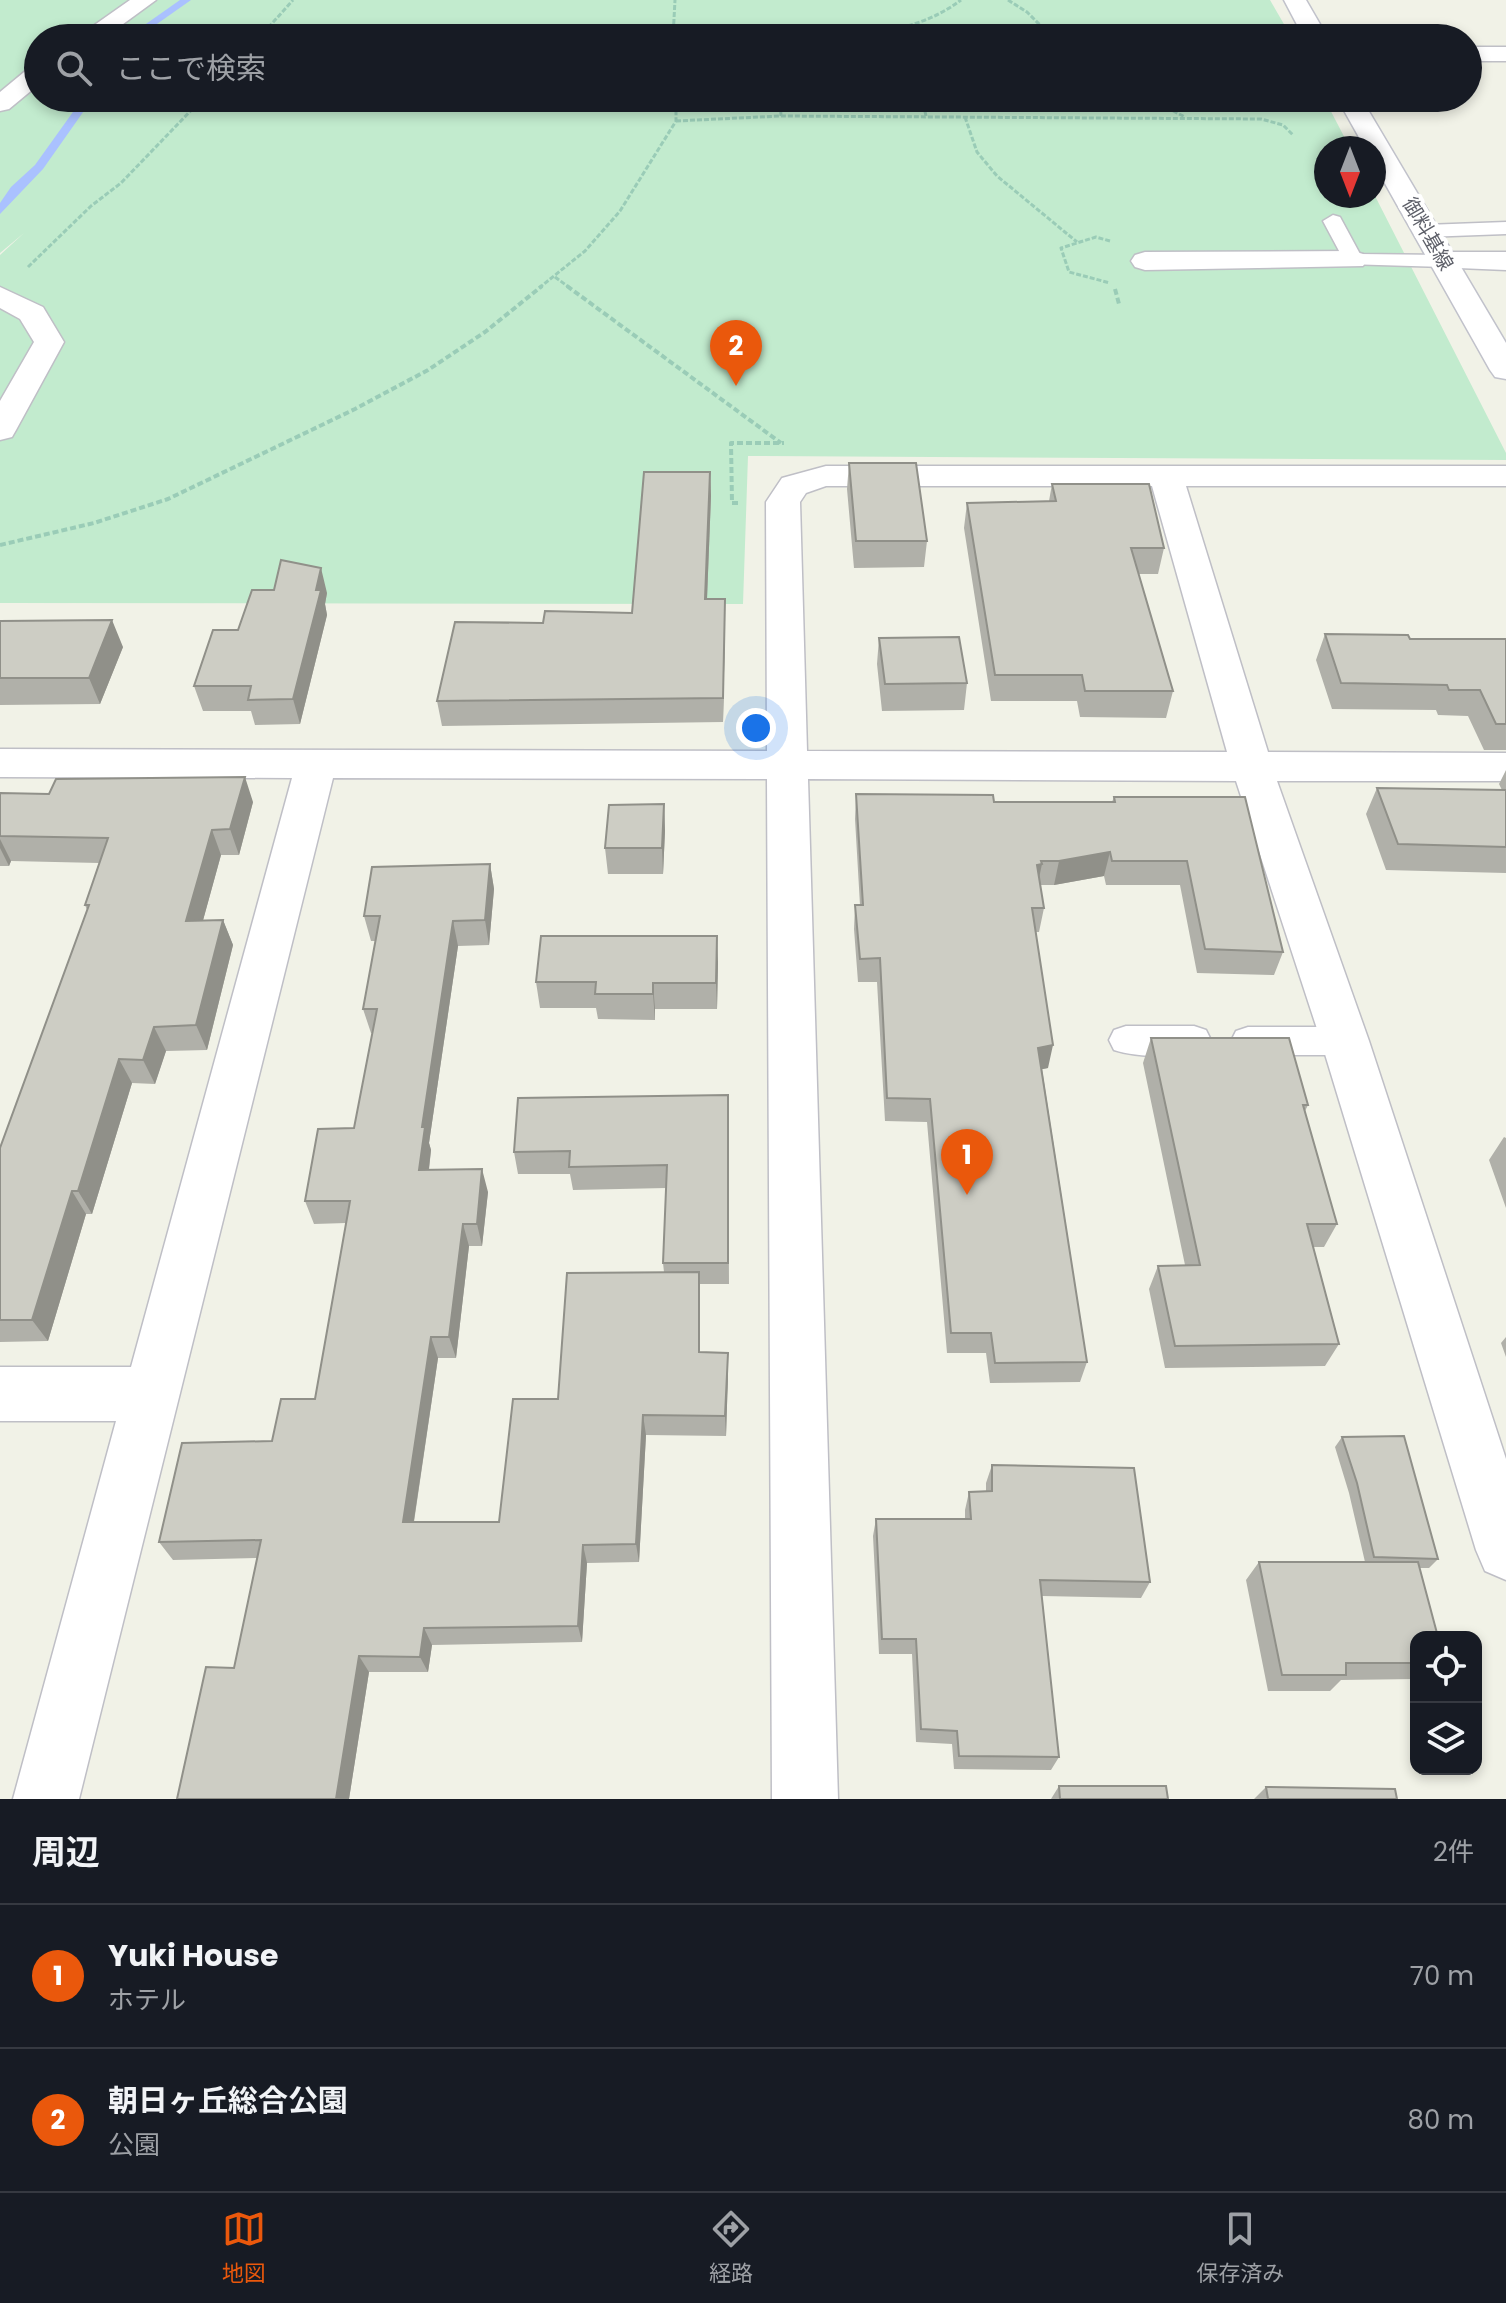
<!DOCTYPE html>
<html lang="ja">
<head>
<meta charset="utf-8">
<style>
  body { margin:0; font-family:Poppins,"Noto Sans JP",sans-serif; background:#242831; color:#f1f3f6 }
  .controls { position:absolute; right:24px; bottom:24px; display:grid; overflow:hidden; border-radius:16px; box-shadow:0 4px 12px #0003 }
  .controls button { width:72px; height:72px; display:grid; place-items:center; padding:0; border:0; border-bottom:2px solid #363941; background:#171b24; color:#f1f3f6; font:40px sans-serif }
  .compass { position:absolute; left:1314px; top:136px; width:72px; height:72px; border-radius:50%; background:#171b24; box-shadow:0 4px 12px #0003; rotate:180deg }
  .you { position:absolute; left:756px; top:728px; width:28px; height:28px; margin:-20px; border:6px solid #fff; border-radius:50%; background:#1a73e8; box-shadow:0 0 0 12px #1a73e833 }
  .badge { display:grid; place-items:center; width:52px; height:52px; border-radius:50%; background:#ea580c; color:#fff; font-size:26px; font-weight:700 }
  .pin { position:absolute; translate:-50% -66px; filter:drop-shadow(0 2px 4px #0008) }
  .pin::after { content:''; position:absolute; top:42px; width:28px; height:24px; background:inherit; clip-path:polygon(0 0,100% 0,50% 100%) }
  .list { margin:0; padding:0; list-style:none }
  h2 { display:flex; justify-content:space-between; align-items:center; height:104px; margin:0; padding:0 32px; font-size:34px }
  h2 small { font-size:26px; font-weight:400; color:#9ea1a6 }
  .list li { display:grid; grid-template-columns:52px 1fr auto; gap:24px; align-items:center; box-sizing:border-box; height:144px; padding:0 32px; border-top:2px solid #363941 }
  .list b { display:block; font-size:30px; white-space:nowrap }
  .list p { margin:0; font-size:26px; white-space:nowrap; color:#9ea1a6 }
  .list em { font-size:26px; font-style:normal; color:#9ea1a6 }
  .icon { flex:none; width:44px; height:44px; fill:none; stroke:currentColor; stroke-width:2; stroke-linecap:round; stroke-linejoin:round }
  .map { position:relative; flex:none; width:1506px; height:1799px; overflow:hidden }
  .search { position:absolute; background:#171b24; box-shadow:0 4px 12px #0003; left:24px; right:24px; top:24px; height:88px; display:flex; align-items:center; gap:20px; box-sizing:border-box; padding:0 28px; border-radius:44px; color:#9ea1a6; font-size:30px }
  .sheet { height:392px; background:#171b24 }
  nav { display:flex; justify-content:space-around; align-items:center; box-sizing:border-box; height:112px; border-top:2px solid #363941; background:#171b24; font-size:22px; color:#9ea1a6 }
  nav a { display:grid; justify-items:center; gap:4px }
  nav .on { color:#ea580c }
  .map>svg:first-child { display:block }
  .green { fill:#c2ebce }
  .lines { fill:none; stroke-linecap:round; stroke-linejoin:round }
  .stream { fill:#aac1ff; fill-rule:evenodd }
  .lane-casing { stroke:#bfbfc6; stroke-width:3 }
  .street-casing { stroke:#bfbfc6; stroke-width:3 }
  .secondary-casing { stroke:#c1c2cb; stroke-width:3 }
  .path-far1 { stroke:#9accb7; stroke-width:3; stroke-dasharray:5 2; stroke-linecap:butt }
  .path { stroke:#9accb7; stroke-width:4; stroke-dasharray:6 3; stroke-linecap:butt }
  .lane { fill:#fff; fill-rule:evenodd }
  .street { fill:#fff; fill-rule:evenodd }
  .secondary { fill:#fff; fill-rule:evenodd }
  .wall { fill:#b0b0a9 }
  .shaded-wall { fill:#909089 }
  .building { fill:#cdcdc4; stroke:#909089; stroke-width:2 }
  .labels { text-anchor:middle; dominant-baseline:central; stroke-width:8; stroke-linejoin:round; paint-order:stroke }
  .far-street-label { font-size:20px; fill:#5e6069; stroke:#fff }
</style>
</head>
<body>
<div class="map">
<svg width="1506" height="1799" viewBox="0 0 1506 1799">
  <rect width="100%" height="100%" fill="#f1f2e7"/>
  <path class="green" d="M 0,0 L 1270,0 L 1292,38 L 38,38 L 38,98 L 1324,98 L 1350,148 L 1326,148 L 1326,196 L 1374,194 L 1506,453 L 1506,460 L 748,456 L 743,604 L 0,603 L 0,255 L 24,233 L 0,253 Z"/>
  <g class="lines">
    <path class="stream" d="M 180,0 L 191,0 L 137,38 L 126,38 Z
      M 83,98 L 93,98 L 43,169 L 0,214 L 0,203 L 11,187 L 35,165 Z"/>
    <g class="lane-casing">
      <path id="lane" d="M 1333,215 L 1340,217 L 1360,254 L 1444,255 L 1454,261 L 1444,267 L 1346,264 L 1323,221 Z
        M 1506,222 L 1506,234 L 1425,237 L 1415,231 L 1425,225 Z
        M 1126,1026 L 1194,1026 L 1206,1030 L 1211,1040 L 1206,1050 C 1181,1058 1139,1058 1114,1050 L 1109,1040 L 1114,1030 Z
        M 1248,1027 L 1345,1027 L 1357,1031 L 1362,1041 L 1357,1051 L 1345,1055 L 1248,1055 L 1236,1051 L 1231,1041 L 1236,1031 Z"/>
    </g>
    <g class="street-casing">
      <path id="street" d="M 130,0 L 156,0 L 104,38 L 76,38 Z
        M 1468,47 L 1506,47 L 1506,61 L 1468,61 Z
        M 38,66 L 38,85 L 9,109 L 0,111 L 0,92 L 29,68 Z
        M 1353,251 L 1363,254 L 1367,260 L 1363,266 L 1145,270 L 1135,267 L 1131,261 L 1135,255 L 1145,252 Z
        M 1444,252 L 1506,252 L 1506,270 L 1434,267 L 1430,261 L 1434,255 Z
        M 0,287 L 43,307 L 64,342 L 16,430 L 12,437 L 0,440 L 0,401 L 34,342 L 20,319 L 0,308 Z
        M 826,466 L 1506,466 L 1506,486 L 1186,486 L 1268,752 L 1506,753 L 1506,781 L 1277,781 L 1369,1041 L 1506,1459 L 1506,1580 L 1485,1571 L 1476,1550 L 1321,1041 L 1236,781 L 808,779 L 838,1799 L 772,1799 L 767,779 L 333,778 L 79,1799 L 13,1799 L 116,1421 L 0,1421 L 0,1367 L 131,1367 L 292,778 L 0,777 L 0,749 L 767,751 L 766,502 L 782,478 ZM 826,486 L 1152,486 L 1227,752 L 807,751 L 800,502 L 806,493 Z"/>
    </g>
    <g class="secondary-casing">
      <path id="secondary" d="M 1284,0 L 1306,0 L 1328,38 L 1304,38 Z
        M 1337,98 L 1361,98 L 1506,343 L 1506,379 L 1495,377 L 1490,370 L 1374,164 L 1374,148 L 1365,148 Z"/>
    </g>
    <path class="path-far1" d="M 1008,0 L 1027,12 L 1053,38
      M 907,27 L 909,38
      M 259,38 L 293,0
      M 673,38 L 675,0
      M 783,38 C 845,35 909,39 961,0
      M 780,98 L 781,116
      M 922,98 L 926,116
      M 1148,98 L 1185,117
      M 965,117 L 977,152 L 997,176 L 1077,242
      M 676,121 L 781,116 L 1261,119 L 1283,125 L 1293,135
      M 1110,241 L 1096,237 L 1061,248 L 1069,272 L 1110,283
      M 28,267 L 91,206 L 121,183 L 203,98
      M 555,277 L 570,288
      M 539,288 L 585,251 L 620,211 L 676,121 L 676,98"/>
    <path class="path" d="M 567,286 L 781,443
      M 1115,289 L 1119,304
      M 738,503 L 732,503 L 731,443 L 784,443
      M 0,545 L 94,523 L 168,499 L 355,409 L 428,370 L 485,332 L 542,286"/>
    <use href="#lane" class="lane"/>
    <use href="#street" class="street"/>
    <use href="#secondary" class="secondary"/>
  </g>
  <path class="wall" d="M 849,463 L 927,541 L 924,567 L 854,568 L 847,489 Z
    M 710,472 L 711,496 L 707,599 L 725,624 L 723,722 L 442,726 L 437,701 L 543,623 L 632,613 Z
    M 1052,484 L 1164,548 L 1158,574 L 1139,574 L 1173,691 L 1166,718 L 1080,717 L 1077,701 L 991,701 L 964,528 L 967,503 L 1049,501 Z
    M 327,593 L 325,604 L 327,615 L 300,724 L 255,725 L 251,711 L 203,711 L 194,686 L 238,630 Z
    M 0,621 L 123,647 L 100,704 L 0,705 Z
    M 1325,634 L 1410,639 L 1506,639 L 1506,750 L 1484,750 L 1468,716 L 1438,715 L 1436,710 L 1332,709 L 1316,660 Z
    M 879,638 L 967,683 L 964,710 L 882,711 L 877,664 Z
    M 1506,770 L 1506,873 L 1386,870 L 1366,814 L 1377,788 L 1502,790 L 1499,784 Z
    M 0,793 L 253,802 L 239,855 L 221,855 L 203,920 L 223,920 L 233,945 L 207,1050 L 166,1051 L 155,1084 L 132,1083 L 92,1214 L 86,1214 L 48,1341 L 0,1342 L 0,1148 L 87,910 L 85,905 L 99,863 L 11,861 L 9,866 L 0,866 Z
    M 856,794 L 994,802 L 1112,802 L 1114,797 L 1245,797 L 1283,952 L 1274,975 L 1197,973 L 1180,885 L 1106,885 L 1104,876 L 1054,885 L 1040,885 L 1044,908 L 1039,932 L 1036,932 L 1048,1068 L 1042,1069 L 1087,1362 L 1080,1382 L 990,1383 L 986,1353 L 947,1353 L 927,1122 L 885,1121 L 877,982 L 858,982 L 854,929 L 855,905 L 860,905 L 855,819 Z
    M 664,804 L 665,831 L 663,874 L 608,874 L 605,848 Z
    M 490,864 L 494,889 L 489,945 L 458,946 L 429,1143 L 431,1150 L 429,1170 L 488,1192 L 482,1246 L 469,1246 L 456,1358 L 438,1358 L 414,1522 L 499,1522 L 558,1399 L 664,1272 L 663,1263 L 666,1188 L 573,1190 L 570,1174 L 518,1174 L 514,1152 L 728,1095 L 729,1284 L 700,1284 L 700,1352 L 728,1374 L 726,1436 L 646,1435 L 639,1562 L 587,1563 L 582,1642 L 432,1645 L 428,1672 L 369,1672 L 349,1799 L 177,1799 L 234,1668 L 257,1558 L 173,1560 L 159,1542 L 272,1441 L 315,1399 L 346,1223 L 314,1224 L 305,1201 L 354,1128 L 372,1033 L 371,1033 L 363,1009 L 376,941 L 371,941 L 364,916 Z
    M 718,962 L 717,1009 L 655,1009 L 655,1020 L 598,1019 L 596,1008 L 540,1008 L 536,982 Z
    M 1151,1038 L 1308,1105 L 1305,1111 L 1337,1224 L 1324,1247 L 1313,1247 L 1339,1344 L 1325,1366 L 1165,1368 L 1149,1289 L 1158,1266 L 1185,1265 L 1143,1063 Z
    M 1504,1137 L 1506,1138 L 1506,1208 L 1489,1160 Z
    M 1506,1337 L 1506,1357 L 1501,1343 Z
    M 1342,1437 L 1438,1559 L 1429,1568 L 1419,1568 L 1416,1637 L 1416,1679 L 1341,1680 L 1330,1691 L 1268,1691 L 1246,1580 L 1259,1562 L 1365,1562 L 1349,1493 L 1335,1447 Z
    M 992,1465 L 1150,1582 L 1141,1598 L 1042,1596 L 1059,1757 L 1051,1770 L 954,1769 L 952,1744 L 916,1742 L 912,1654 L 879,1654 L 873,1536 L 876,1519 L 965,1519 L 965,1510 L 969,1492 L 986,1492 L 986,1483 Z
    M 1059,1786 L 1168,1799 L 1051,1799 Z
    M 1266,1787 L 1397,1799 L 1254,1799 Z"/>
  <path class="shaded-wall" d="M 710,472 L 711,496 L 706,624 L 705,599 Z
    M 321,568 L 327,593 L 325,604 L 327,615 L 300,724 L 293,699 Z
    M 725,599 L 725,624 L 723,722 L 723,698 Z
    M 112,620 L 123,647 L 100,704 L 89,678 Z
    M 245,777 L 253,802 L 239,855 L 230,829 Z
    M 664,804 L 665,831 L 663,874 L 662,848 Z
    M 212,830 L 221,855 L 196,946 L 186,921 Z
    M 0,839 L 11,861 L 9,866 L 0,848 Z
    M 1110,852 L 1104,876 L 1054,885 L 1059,861 Z
    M 490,864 L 494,889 L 489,945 L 485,920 Z
    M 1042,864 L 1037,888 L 1037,865 Z
    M 223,920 L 233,945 L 207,1050 L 196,1025 Z
    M 453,921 L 458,946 L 429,1143 L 431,1150 L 426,1193 L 419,1170 L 422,1127 Z
    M 717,936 L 718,962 L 717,1009 L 716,983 Z
    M 653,983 L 655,1009 L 655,1020 L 653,994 Z
    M 154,1027 L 166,1051 L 155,1084 L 143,1060 Z
    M 1053,1045 L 1048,1068 L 1033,1071 L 1038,1048 Z
    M 119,1059 L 132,1083 L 92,1214 L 78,1191 Z
    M 482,1169 L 488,1192 L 482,1246 L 477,1224 Z
    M 72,1191 L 86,1214 L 48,1341 L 32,1320 Z
    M 463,1224 L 469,1246 L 456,1358 L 449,1337 Z
    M 699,1272 L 700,1294 L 700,1373 L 699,1352 Z
    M 431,1337 L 438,1358 L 411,1540 L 403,1522 Z
    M 728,1353 L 728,1374 L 726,1436 L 725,1416 Z
    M 643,1415 L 646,1435 L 639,1562 L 636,1544 Z
    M 583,1545 L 587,1563 L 582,1642 L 578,1626 Z
    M 424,1628 L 432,1645 L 428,1672 L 420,1657 Z
    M 359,1656 L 369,1672 L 349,1799 L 336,1799 Z"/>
  <path class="building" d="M 849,463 L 916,463 L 927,541 L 856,541 Z
    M 644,472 L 710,472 L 705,599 L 725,599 L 723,698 L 437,701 L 455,622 L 543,623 L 545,611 L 632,613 Z
    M 1052,484 L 1149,484 L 1164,548 L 1131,548 L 1173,691 L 1085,691 L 1082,675 L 995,675 L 967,503 L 1056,501 Z
    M 281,560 L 321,568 L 316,590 L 321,590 L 293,699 L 248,700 L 251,686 L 194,686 L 213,630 L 238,630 L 252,590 L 274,590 Z
    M 112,620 L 89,678 L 0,678 L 0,621 Z
    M 1325,634 L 1408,635 L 1410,639 L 1506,639 L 1506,724 L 1496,724 L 1480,690 L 1449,690 L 1447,685 L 1341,683 Z
    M 959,637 L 967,683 L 885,684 L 879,638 Z
    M 245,777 L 230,829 L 212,830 L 186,921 L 223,920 L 196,1025 L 154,1027 L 143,1060 L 119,1059 L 78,1191 L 72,1191 L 32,1320 L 0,1320 L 0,1148 L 89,905 L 85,905 L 108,838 L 0,836 L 0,793 L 49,794 L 56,779 Z
    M 1377,788 L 1506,790 L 1506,847 L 1398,844 Z
    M 856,794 L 993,795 L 994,802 L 1115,802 L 1114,797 L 1245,797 L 1283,952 L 1205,949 L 1187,861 L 1112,861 L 1110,852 L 1059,861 L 1041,861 L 1042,864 L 1037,865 L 1044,908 L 1032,908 L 1053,1045 L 1038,1048 L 1087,1362 L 995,1363 L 991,1333 L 951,1333 L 930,1099 L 887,1098 L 880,958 L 860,959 L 855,905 L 863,905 Z
    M 664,804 L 662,848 L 605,848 L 609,805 Z
    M 490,864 L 485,920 L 453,921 L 422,1127 L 425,1127 L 419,1170 L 482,1169 L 477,1224 L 463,1224 L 449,1337 L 431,1337 L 403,1522 L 499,1522 L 513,1399 L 558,1399 L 567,1273 L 699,1272 L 699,1352 L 728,1353 L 725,1416 L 643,1415 L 636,1544 L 583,1545 L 578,1626 L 424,1628 L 420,1657 L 359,1656 L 336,1799 L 177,1799 L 206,1667 L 234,1668 L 261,1540 L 159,1542 L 182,1443 L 272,1441 L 281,1399 L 315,1399 L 350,1201 L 305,1201 L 318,1129 L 354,1128 L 377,1009 L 363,1009 L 380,916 L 364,916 L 372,867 Z
    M 541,936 L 717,936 L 716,983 L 653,983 L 653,994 L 595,994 L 596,982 L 536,982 Z
    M 1151,1038 L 1289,1038 L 1308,1105 L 1303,1105 L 1337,1224 L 1307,1224 L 1339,1344 L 1175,1346 L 1158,1266 L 1200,1265 Z
    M 728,1095 L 728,1263 L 663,1263 L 667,1165 L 569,1167 L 570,1151 L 514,1152 L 518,1098 Z
    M 1404,1436 L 1438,1559 L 1374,1557 L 1357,1483 L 1342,1437 Z
    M 992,1465 L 1134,1468 L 1150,1582 L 1040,1580 L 1059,1757 L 959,1756 L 957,1731 L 921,1729 L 916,1639 L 882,1639 L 876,1519 L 971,1519 L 969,1492 L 992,1491 Z
    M 1259,1562 L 1418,1562 L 1438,1637 L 1416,1637 L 1416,1663 L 1346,1663 L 1346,1675 L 1282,1675 Z
    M 1059,1786 L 1166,1786 L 1168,1799 L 1060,1799 Z
    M 1266,1787 L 1395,1789 L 1397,1799 L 1268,1799 Z"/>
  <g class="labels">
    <g class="far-street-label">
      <text transform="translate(1428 234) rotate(60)">御料基線</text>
    </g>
  </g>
</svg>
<div class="controls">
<button><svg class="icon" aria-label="locate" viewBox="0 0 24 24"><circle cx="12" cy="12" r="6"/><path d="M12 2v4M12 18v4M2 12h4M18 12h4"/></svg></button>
<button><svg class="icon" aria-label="layers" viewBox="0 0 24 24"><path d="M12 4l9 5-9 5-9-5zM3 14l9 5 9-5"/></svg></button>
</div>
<svg class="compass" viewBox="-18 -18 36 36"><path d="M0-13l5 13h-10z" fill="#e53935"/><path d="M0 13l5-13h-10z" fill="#9ea1a6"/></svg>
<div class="you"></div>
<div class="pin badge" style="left:967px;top:1195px">1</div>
<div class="pin badge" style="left:736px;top:386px">2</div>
<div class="search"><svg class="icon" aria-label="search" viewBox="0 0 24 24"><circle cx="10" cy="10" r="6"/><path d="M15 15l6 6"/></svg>ここで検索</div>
</div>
<section class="sheet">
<h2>周辺<small>2件</small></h2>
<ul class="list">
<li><span class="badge">1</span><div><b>Yuki House</b><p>ホテル</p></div><em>70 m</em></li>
<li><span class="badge">2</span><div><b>朝日ヶ丘総合公園</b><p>公園</p></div><em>80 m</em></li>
</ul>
</section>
<nav>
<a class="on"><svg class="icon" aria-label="map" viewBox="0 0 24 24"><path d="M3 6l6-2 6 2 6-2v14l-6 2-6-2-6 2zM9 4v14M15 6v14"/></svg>地図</a>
<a><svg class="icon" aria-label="directions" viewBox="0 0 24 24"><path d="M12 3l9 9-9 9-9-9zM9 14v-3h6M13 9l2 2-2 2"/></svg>経路</a>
<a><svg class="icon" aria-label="saved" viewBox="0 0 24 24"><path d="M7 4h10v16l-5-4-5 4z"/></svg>保存済み</a>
</nav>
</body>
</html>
